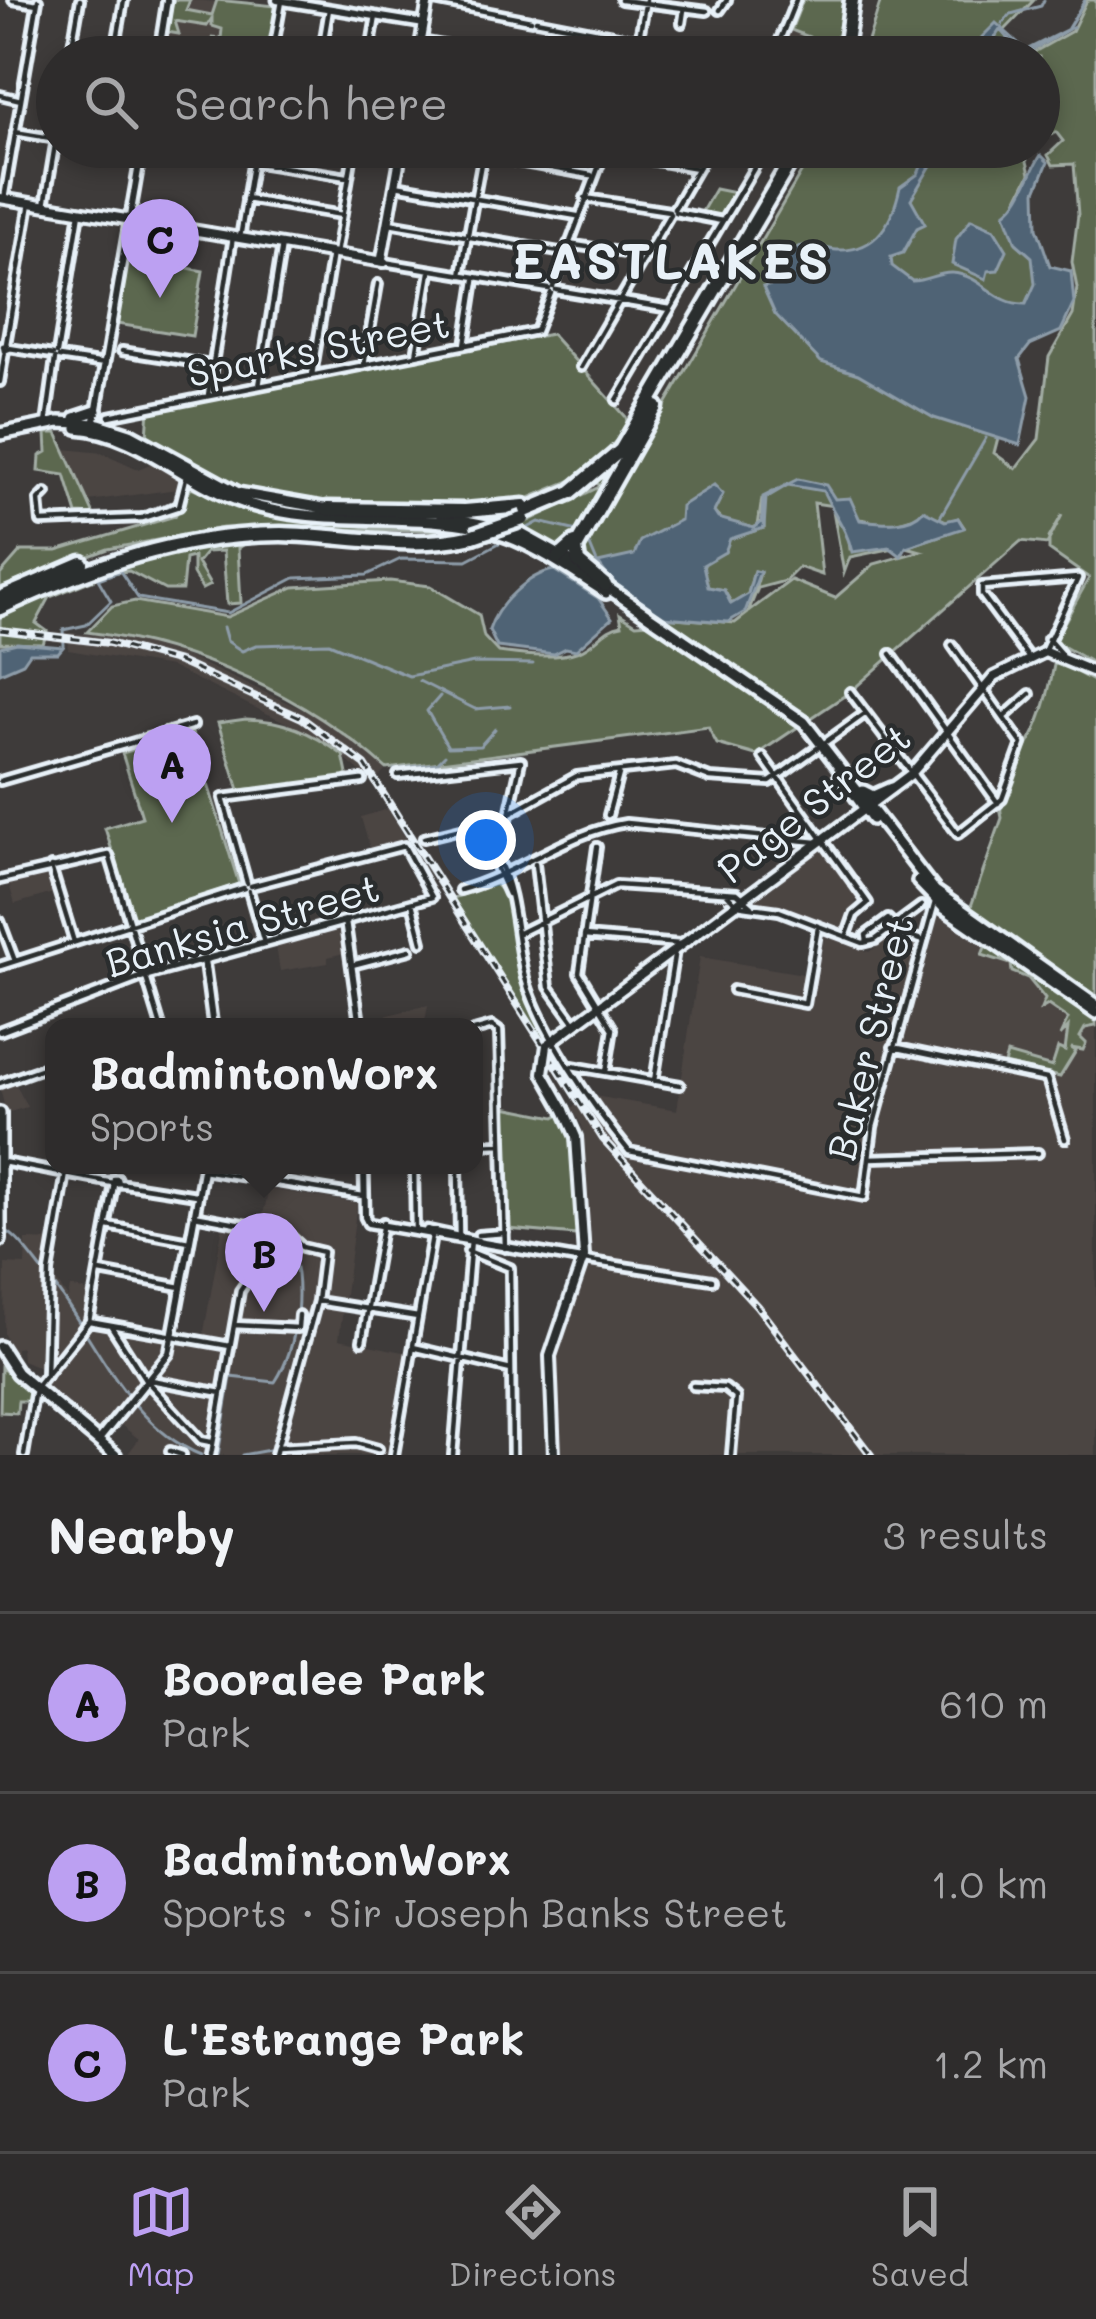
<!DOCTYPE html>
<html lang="en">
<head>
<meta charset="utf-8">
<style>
  body { margin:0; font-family:Mali,sans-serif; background:#3a3838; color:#f1f3f6 }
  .you { position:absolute; left:486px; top:840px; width:42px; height:42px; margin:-30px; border:9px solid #fff; border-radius:50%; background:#1a73e8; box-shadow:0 0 0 18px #1a73e833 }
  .badge { display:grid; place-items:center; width:78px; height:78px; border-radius:50%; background:#bca0f2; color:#111; font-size:39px; font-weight:700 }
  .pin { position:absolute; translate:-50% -99px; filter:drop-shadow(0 3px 6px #0008) }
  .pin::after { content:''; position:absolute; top:63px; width:42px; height:36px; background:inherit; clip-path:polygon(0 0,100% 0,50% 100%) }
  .popup { position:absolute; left:45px; top:1018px; width:438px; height:156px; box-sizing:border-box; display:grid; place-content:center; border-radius:24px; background:#2e2c2c; filter:drop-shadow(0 3px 9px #0005); font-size:39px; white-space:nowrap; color:#a7a7a9 }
  .popup b { font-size:45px; color:#f1f3f6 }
  .popup::after { content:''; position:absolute; left:50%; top:100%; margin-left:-24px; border:24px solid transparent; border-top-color:#2e2c2c }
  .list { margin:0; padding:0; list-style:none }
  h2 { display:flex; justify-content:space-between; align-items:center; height:156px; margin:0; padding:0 48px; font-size:51px }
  h2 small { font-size:39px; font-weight:400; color:#a7a7a9 }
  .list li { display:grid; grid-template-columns:78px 1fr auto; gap:36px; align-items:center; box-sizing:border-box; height:180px; padding:0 48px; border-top:3px solid #494848 }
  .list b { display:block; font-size:45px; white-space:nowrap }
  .list p { margin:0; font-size:39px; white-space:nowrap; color:#a7a7a9 }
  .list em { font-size:39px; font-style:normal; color:#a7a7a9 }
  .icon { flex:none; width:66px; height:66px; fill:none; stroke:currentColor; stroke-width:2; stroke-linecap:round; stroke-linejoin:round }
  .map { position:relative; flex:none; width:1096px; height:1455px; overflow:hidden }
  .search { position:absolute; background:#2e2c2c; box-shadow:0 6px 18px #0003; left:36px; right:36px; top:36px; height:132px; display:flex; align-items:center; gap:30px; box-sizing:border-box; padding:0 42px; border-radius:66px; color:#a7a7a9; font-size:45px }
  .sheet { height:696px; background:#2e2c2c }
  nav { display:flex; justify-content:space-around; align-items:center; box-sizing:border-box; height:168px; border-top:3px solid #494848; background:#2e2c2c; font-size:33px; color:#a7a7a9 }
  nav a { display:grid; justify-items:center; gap:6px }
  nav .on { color:#bca0f2 }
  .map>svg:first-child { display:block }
  .built { fill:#4c4543 }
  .green { fill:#5c674f; stroke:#a2aca4; stroke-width:3; fill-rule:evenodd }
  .water { fill:#506474; stroke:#8d9ca9; stroke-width:3 }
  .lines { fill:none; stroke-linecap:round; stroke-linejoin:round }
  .stream { stroke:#8d9ca9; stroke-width:3 }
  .minor-casing { stroke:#e8f1f8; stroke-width:14 }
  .tertiary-casing { stroke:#e8f1f8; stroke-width:15 }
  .secondary-casing { stroke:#e8f1f8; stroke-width:16 }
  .primary-casing { stroke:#e8f1f8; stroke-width:18 }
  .motorway-casing { stroke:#e8f1f8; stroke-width:21 }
  .minor { stroke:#2a2d2e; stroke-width:4.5 }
  .tertiary { stroke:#2a2d2e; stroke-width:6 }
  .secondary { stroke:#2a2d2e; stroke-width:8 }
  .primary { stroke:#2a2d2e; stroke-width:9 }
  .motorway { stroke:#2a2d2e; stroke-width:12 }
  .rail-casing { stroke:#e8f1f8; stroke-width:8 }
  .rail { stroke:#2a2d2e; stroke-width:3; stroke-dasharray:9; stroke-linecap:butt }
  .secondary-bridge-casing { stroke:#e8f1f8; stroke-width:16; stroke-linecap:butt }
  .motorway-bridge-casing { stroke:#e8f1f8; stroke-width:21; stroke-linecap:butt }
  .secondary-bridge { stroke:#2a2d2e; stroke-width:8 }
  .motorway-bridge { stroke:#2a2d2e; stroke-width:12 }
  .labels { text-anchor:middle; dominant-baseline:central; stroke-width:9; stroke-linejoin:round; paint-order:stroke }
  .street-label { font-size:39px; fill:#e8f1f8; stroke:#2a2d2e }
  .district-label { font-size:51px; font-weight:bold; letter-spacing:3px; fill:#e8f1f8; stroke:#2a2d2e }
</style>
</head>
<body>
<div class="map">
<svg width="1096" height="1455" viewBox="0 0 1096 1455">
  <rect width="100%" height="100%" fill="#3e3b3a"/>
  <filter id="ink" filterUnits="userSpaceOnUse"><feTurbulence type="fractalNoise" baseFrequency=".00833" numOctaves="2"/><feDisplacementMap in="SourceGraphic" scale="24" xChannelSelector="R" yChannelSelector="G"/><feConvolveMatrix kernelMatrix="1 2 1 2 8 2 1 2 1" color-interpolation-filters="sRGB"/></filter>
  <g filter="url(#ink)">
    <path class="built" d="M 190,0 L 276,6 L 267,57 L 163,57 L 172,6 L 188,8 Z
      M 791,30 L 810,37 L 807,46 L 833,57 L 779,57 Z
      M 64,449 L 103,453 L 138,469 L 155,462 L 180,477 L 178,489 L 88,501 Z
      M 0,628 L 125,637 L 183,655 L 339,726 L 387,769 L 373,783 L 324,741 L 171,667 L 68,650 L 69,643 L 0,635 Z
      M 388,809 L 406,839 L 370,849 L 361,817 Z
      M 823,848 L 858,896 L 844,931 L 754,901 Z
      M 45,874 L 53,893 L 15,904 L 9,884 Z
      M 939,912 L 1096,1018 L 1096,1455 L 560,1455 L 554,1356 L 590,1257 L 582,1126 L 572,1108 L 588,1095 L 677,1110 L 700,957 L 815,976 L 825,935 L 869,952 L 893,936 L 925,947 L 934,915 Z
      M 340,929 L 344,953 L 328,957 L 328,963 L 280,971 L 276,946 Z
      M 428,1005 L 424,1027 L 366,1027 L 365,1021 Z
      M 14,1081 L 27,1107 L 6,1113 L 0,1088 Z
      M 269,1189 L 357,1203 L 339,1339 L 408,1353 L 390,1455 L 127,1455 L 139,1439 L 112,1418 L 98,1435 L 39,1386 L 41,1368 L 22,1360 L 21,1347 L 16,1348 L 16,1361 L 4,1334 L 5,1264 L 25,1265 L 26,1240 L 59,1241 L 53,1277 L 68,1298 L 70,1287 L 91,1292 L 90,1325 L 202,1343 L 223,1225 L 259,1232 Z"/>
    <path class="green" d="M 173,0 L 190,0 L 186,10 L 212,15 L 217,0 L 276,6 L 267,57 L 208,57 L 209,48 L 218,49 L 220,41 L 211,38 L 221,39 L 222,29 L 212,26 L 212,18 L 207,26 L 175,21 L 179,34 L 167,32 Z
      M 803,0 L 843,0 L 835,57 L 807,45 L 809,37 L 791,30 Z
      M 881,0 L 1034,0 L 1003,32 L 1018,52 L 1029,55 L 1072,31 L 1087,0 L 1096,0 L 1096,665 L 1054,641 L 1089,578 L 1049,550 L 1049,538 L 1062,515 L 1047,544 L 1021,541 L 850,692 L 756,755 L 717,744 L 708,727 L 387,769 C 307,697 195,645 87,632 L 112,606 L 135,601 L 227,617 L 294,587 L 390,581 L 430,586 L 479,615 L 484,637 L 498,652 C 523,655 555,660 579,651 C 596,645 604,627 622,625 L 620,614 L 636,624 L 663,622 L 576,553 L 604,488 L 563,551 L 516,527 L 601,486 L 584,475 L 515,504 L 281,501 L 214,479 L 147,436 L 149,409 L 551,334 L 626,417 L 628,427 L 590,470 L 606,481 L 613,475 L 617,488 L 816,147 L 1032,147 L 1026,157 L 1030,174 L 1014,206 L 1035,253 L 1039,280 L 994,453 L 1016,469 L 1039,439 L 1049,357 L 1073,315 L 1077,288 L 1072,262 L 1078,215 L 1074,164 L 1053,165 L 1048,155 L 1063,141 L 1056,132 L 1039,142 L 1045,101 L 1039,95 L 1039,57 L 863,57 ZM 762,498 L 764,528 L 729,539 L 725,552 L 706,560 L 702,571 L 708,587 L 724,590 L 732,604 L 748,594 L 754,571 L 760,573 L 748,613 L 735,623 L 663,617 L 611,581 L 714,512 C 722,524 745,532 758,526 ZM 814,503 L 854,509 L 857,519 C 869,519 882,526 894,523 C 911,519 928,510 948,522 L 958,518 L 964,527 L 907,547 L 921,551 L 874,564 L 835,598 L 791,580 L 748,612 L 758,588 L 785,581 L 799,567 L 822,575 Z
      M 715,189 L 735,193 L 721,219 L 700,215 Z
      M 134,226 L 194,236 L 188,268 L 203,271 L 192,336 L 117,324 Z
      M 46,433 L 57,433 L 94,515 L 77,514 L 65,475 L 39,471 L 40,456 L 47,452 Z
      M 191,487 C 270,526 352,525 438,530 L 223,528 L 108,549 L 0,589 L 0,575 L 21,551 L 57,551 L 175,516 Z
      M 834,516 L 848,532 L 850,549 L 894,548 L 850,557 L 844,573 Z
      M 250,539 L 238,548 L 241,603 L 227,604 L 223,551 L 206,552 L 197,563 L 210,585 L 202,589 L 193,574 L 193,557 L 185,559 L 182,590 L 165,590 L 129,571 L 109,573 L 50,597 L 36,623 L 47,631 L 43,644 L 0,643 L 0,611 L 140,555 Z
      M 1055,660 L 1096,683 L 1096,997 L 969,912 L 1002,818 C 994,787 1022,759 1034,733 C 1045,709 1050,686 1055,660 Z
      M 246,719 C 285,720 311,732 343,755 L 348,779 L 239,790 L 218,723 Z
      M 192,733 L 239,884 L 133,919 L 105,828 L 142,817 L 122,753 Z
      M 495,884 L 507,897 L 522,981 L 547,1035 L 540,1043 L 453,898 Z
      M 987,942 L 1096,1016 L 1096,1026 L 1085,1028 L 1080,1037 L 1086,1043 L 1083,1050 L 1071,1048 L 1076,1051 L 1060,1077 L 1004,1064 L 1007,1054 L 1052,1067 L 1058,1048 L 1065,1051 L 1068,1028 L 1060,1036 L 1068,1019 L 1048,1005 L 1041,1009 L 1045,999 L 1028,978 L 1012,972 L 1011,964 L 982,955 Z
      M 505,1107 L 555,1117 L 562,1113 L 572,1138 L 577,1235 L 508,1229 Z
      M 1,1367 L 30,1392 L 28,1401 L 18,1401 L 17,1413 L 0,1412 Z"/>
    <path class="water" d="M 996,23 L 1026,50 L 1074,26 L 1024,55 L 1000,30 L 982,57 L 975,57 L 982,37 Z
      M 929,147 L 942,147 L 911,199 L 925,224 L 917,228 L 903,253 L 891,257 L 892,266 L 912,281 C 926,281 939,272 952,273 C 983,275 994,305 1026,304 L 1035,284 L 1032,257 L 1016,243 L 1005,213 C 1024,199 1029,173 1041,155 L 1048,162 L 1036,191 L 1037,228 L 1050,266 L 1071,271 L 1074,303 L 1061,331 L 1030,345 L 1019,359 L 1030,396 L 1020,445 L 934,418 L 858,374 L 821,362 L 775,314 L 763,287 L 775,284 L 780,261 L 798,247 C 812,243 823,249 837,250 C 878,252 893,220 900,187 L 918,174 Z
      M 971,219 L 994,229 L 1007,250 L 998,270 L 988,271 L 986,279 L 952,264 L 956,239 Z
      M 798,479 L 826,485 L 835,499 L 850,498 L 860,520 C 878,522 909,527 923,510 L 945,521 L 958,518 L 964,528 L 906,547 L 901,556 L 889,547 L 852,552 C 847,529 833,513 823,491 L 788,485 L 766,498 L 764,528 L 730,539 L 725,552 L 703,565 L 708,587 L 724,590 L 731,604 L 748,594 L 754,571 L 760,572 L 745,612 L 728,622 L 663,617 L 611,581 L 598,563 L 634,555 L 640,541 L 680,520 L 681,506 L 714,485 L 723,494 L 714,512 L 718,518 L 754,528 L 762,522 L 763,497 Z
      M 554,570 L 598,598 L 612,618 L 576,650 L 566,648 L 554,654 L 497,647 L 489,630 C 496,606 528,574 554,570 Z
      M 17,643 L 63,647 L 58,653 L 30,653 L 23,663 L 0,673 L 0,647 Z"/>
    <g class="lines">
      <path class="stream" d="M 1002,24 L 1011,14 L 1041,6 L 1044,0
        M 1068,28 L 1085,0
        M 1005,35 L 1017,50
        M 940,517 L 986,438
        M 524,530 L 539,522 L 577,531
        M 586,536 L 598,565
        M 223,627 L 227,641 L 242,651 L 256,645 L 329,643 L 409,676 L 474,663 L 533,664
        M 64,645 L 63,630 L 86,625 L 111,601 L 98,579 L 120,571 L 138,598 L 228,613 L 295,578 L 367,575 L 401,559 L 467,560 L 505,540
        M 419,681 L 475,709 L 510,706
        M 440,696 L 427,711 L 448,747 L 480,746 L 495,729
        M 394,770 L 437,763 L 445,755
        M 5,1230 C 20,1239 32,1257 43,1271 C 94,1332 124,1424 201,1455
        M 218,1455 L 231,1377 L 275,1382 C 300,1344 305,1280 288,1238
        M 242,1455 L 275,1449"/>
      <g class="minor-casing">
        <path id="minor" d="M 13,0 L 37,4
          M 428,0 L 531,20
          M 621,0 L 707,11
          M 720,10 L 727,0
          M 536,20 L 634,39
          M 682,23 L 684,10
          M 639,37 L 646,0
          M 639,37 L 640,42 L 635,43 L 635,38 Z
          M 421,41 L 507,57
          M 70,57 L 80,0
          M 114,57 L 124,0
          M 272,57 L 282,1
          M 321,57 L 329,9
          M 369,57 L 376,16
          M 637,57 L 637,43
          M 773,57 L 796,0
          M 0,95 L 21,100
          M 15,132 L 57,139
          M 105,147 L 141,153
          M 429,147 L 480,156
          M 604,152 L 697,168
          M 484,156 L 591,175
          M 252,162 L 347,177
          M 395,185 L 472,198
          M 475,196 L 482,158
          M 585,198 L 669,211
          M 4,199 L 38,0
          M 246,199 L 342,215
          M 477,199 L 577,216
          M 45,205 L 57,133
          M 674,209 L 710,147
          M 675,212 L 722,221
          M 389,223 L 465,236
          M 468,234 L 474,201
          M 470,237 L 565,253
          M 240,238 L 255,147
          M 568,244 L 645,256
          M 336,254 L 354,147
          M 384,262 L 549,289
          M 461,275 L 467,240
          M 553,287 L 606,147
          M 556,290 L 670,309
          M 6,344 L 30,203
          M 7,345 L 9,349 L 4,351 L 3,346 Z
          M 465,345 L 475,280
          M 9,348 L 53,355
          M 122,351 L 211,365
          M 57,353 L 80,212
          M 416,355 L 430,272
          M 59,357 L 105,364
          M 364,365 L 378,284
          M 581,367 L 670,214
          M 312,375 L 332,253
          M 0,382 L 5,351
          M 259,386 L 282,245
          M 208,395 L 233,237
          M 617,400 L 757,163 L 756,147
          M 109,416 L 536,331 L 551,293
          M 46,424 L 55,359
          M 46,493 L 39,500 L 41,522 L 142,518 L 179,506 L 187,474
          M 1048,639 L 1061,654
          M 891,654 L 998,803
          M 1028,657 L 982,595 L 982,586 L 1078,578 L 1045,650
          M 850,692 L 958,834 L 1002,799 L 1022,744 L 952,645
          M 1004,717 L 1030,694
          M 763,757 L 868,903 L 854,915 L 846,937
          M 398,775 L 521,761 L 497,869 L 508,894
          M 0,781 L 193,725
          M 510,813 L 577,776 L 676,765 L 710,778 L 770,782 L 866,713
          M 608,815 L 619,774
          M 424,838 L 506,818
          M 597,847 L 579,973 L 613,1029 L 606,1072
          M 499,861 C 516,897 515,939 525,978 C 539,1029 595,1110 629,1151 L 864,1197 L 873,1127 L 935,902
          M 535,864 L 549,987 L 575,1023
          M 51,867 L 74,942
          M 0,880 L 109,855 L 161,1027
          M 247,883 L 223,798 L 362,780
          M 251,886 L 404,846 L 432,897 L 345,921
          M 460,890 C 518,874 567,832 626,823 L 817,842
          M 249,891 L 264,943
          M 727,894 L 737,905 L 779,911 L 863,943 L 875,940 L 921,906
          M 412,903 L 422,942
          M 0,921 L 15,961
          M 892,930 L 921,940
          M 517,934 L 616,885 L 737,893 L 752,906
          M 584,936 L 680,944
          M 867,942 L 866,935 L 888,919 L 893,924
          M 352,965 L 410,950
          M 0,966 L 244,888
          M 733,990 L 805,1004 L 818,927
          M 474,1031 L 492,1026 L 499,1031 L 505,1248
          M 893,1047 L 1047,1079 L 1065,1139
          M 572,1066 L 680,1085
          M 654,1081 L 675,950
          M 0,1083 L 54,1064
          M 474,1145 L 502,1144
          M 870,1158 L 1038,1153
          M 3,1162 L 113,1183
          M 414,1165 L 415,1231
          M 458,1165 L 459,1237
          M 203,1170 L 363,1196
          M 114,1179 L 118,1179 L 119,1183 L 114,1184 Z
          M 119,1183 L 196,1195
          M 194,1215 L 286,1232 L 302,1247 L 323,1252 L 317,1301 L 275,1455
          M 108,1226 L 189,1241
          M 478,1235 L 505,1233
          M 468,1251 L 510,1268 L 512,1455
          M 584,1260 L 712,1280
          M 100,1272 L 181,1287
          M 317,1301 L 418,1317
          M 89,1321 L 230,1346
          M 234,1325 L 298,1328 L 299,1315
          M 111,1326 L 145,1379 L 201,1440 L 211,1442
          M 362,1341 L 383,1222
          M 413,1347 L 511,1370
          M 46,1376 L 49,1272 L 66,1173
          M 145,1379 L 222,1393
          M 693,1386 L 725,1388 L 736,1397 L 731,1455
          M 277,1447 L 356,1443 L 378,1449
          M 170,1451 L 182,1455
          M 24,1455 L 35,1389 L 89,1321 L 114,1184
          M 211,1455 L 240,1291 L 258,1265 L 264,1228
          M 394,1455 L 432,1236
          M 453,1455 L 471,1239"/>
      </g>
      <g class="tertiary-casing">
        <path id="tertiary" d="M 277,0 L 424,24
          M 158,57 L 167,0
          M 94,426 L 142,147
          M 204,960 L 213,1027
          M 0,1031 L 144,976 L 345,921 L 360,1027
          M 364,1165 L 365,1217
          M 365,1217 L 368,1223 L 582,1260
          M 427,1230 L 478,1241
          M 98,1441 L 169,1353 L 204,1165"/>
      </g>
      <g class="secondary-casing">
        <path id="secondary" d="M 418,57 L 428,0
          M 0,198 L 384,262
          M 382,258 L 402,147
          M 547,1045 L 911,774 L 994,677 L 1045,652 L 1096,673
          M 554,1455 L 550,1356 L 584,1256 L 576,1137 L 564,1110"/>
      </g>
      <g class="primary-casing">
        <path id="primary" d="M 75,418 L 96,411
          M 77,428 C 141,433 186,484 245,503 C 315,526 393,513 466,525 C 520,534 561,563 606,593
          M 0,434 L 59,422 L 99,424 L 130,434 L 238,493 L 329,509
          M 441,516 L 516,531 L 581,567
          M 604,585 L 804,722 L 935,891 L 1096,1005
          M 840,774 L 872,819
          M 863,791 L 873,796 L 891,788
          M 918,881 L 944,908 L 1096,1013
          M 0,1113 L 0,1240
          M 0,1347 L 17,1373 L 115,1455"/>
      </g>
      <g class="motorway-casing">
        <path id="motorway" d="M 844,57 L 852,0
          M 327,509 L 465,511 L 524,506
          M 511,517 L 571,492 L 621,450 L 799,147
          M 557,559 L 575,543
          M 605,585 L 578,562 L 576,548 L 656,407
          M 0,598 L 82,563
          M 0,608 C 91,566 180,534 281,534 C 345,535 409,551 473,536"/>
      </g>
      <use href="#minor" class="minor"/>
      <use href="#tertiary" class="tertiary"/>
      <use href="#secondary" class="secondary"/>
      <use href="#primary" class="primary"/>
      <use href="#motorway" class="motorway"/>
      <g class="rail-casing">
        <path id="rail" d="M 0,630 L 109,643 L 179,662 L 302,718 L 365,765 L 603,1139 L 757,1306 L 871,1455"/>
      </g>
      <use href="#rail" class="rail"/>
      <g class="secondary-bridge-casing">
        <path id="secondary-bridge" d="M 547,1045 L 543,1073 L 564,1110"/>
      </g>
      <g class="motorway-bridge-casing">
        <path id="motorway-bridge" d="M 473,536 L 523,519"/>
      </g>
      <use href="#secondary-bridge" class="secondary-bridge"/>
      <use href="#motorway-bridge" class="motorway-bridge"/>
    </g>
  </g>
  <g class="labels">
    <g class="street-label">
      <text transform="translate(318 347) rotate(-11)">Sparks Street</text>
      <text transform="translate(813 802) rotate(-38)">Page Street</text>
      <text transform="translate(242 924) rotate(-16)">Banksia Street</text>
      <text transform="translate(869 1038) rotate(-76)">Baker Street</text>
    </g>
    <g class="district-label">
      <text x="672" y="258">EASTLAKES</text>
    </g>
  </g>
</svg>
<div class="you"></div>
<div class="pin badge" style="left:172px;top:823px">A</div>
<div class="pin badge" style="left:264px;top:1312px">B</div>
<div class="popup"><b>BadmintonWorx</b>Sports</div>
<div class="pin badge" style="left:160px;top:298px">C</div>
<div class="search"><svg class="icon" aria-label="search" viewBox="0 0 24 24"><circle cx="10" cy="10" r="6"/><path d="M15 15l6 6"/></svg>Search here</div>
</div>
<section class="sheet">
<h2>Nearby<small>3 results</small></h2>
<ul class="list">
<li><span class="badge">A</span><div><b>Booralee Park</b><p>Park</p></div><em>610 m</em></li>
<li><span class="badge">B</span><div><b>BadmintonWorx</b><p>Sports · Sir Joseph Banks Street</p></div><em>1.0 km</em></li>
<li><span class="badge">C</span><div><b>L'Estrange Park</b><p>Park</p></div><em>1.2 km</em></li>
</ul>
</section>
<nav>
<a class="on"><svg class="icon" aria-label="map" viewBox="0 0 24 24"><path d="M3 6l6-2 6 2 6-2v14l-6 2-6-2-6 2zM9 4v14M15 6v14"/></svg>Map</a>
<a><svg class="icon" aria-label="directions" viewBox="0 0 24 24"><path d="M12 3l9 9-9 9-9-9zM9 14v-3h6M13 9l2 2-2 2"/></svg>Directions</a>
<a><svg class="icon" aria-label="saved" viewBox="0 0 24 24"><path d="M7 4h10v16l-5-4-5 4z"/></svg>Saved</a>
</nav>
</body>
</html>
